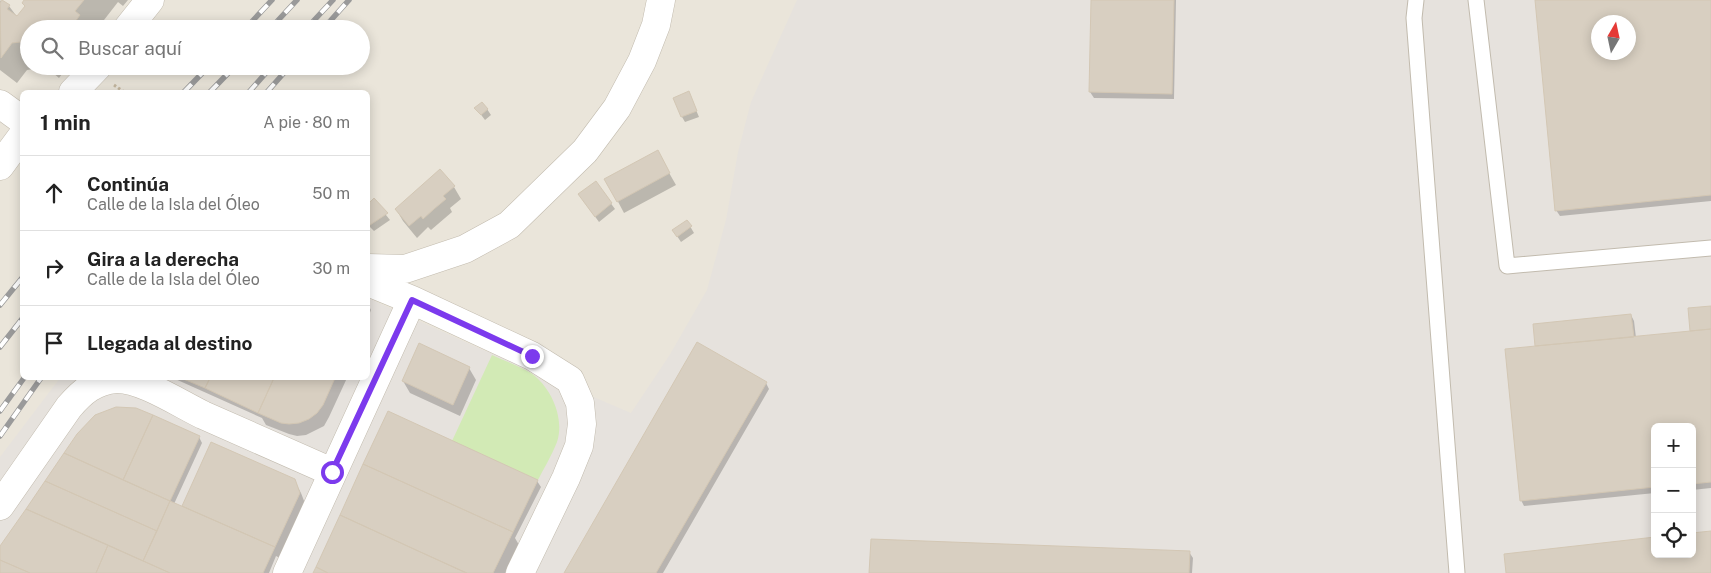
<!DOCTYPE html>
<html lang="es">
<head>
<meta charset="utf-8">
<style>
  body { margin:0; font-family:"Public Sans",sans-serif; background:#f6f6f6; color:#222 }
  .controls { position:absolute; right:15px; bottom:15px; display:grid; overflow:hidden; border-radius:8px; box-shadow:0 2px 12px #0003 }
  .controls button { width:45px; height:45px; display:grid; place-items:center; padding:0; border:0; border-bottom:1px solid #e0e0e0; background:#fff; color:#222; font:25px sans-serif }
  .compass { position:absolute; left:1591px; top:15px; width:45px; height:45px; border-radius:50%; background:#fff; box-shadow:0 2px 12px #0003; rotate:9deg }
  .stop { position:absolute; width:15px; height:15px; margin:-11px; border:4px solid #7c3aed; border-radius:50%; background:#fff }
  .stop.end { background:#7c3aed; border-color:#fff; box-shadow:0 1px 5px #0008 }
  .list { margin:0; padding:0; list-style:none }
  h2 { display:flex; justify-content:space-between; align-items:center; height:65px; margin:0; padding:0 20px; font-size:21px }
  h2 small { font-size:16px; font-weight:400; color:#767676 }
  .list li { display:grid; grid-template-columns:32px 1fr auto; gap:15px; align-items:center; box-sizing:border-box; height:75px; padding:0 20px; border-top:1px solid #e0e0e0 }
  .list b { display:block; font-size:19px; white-space:nowrap }
  .list p { margin:0; font-size:16px; white-space:nowrap; color:#767676 }
  .list em { font-size:16px; font-style:normal; color:#767676 }
  .icon { flex:none; width:28px; height:28px; fill:none; stroke:currentColor; stroke-width:2; stroke-linecap:round; stroke-linejoin:round }
  .map { position:relative; flex:none; width:1711px; height:573px; overflow:hidden }
  .search { position:absolute; background:#fff; box-shadow:0 2px 12px #0003; left:20px; top:20px; width:350px; height:55px; display:flex; align-items:center; gap:12px; box-sizing:border-box; padding:0 18px; border-radius:28px; color:#767676; font-size:19px }
  .panel { position:absolute; background:#fff; box-shadow:0 2px 12px #0003; left:20px; top:90px; width:350px; height:290px; border-radius:8px }
  .map>svg:first-child { display:block }
  .residential { fill:#eae5da; fill-rule:evenodd }
  .industrial { fill:#e6e2dd; fill-rule:evenodd }
  .green { fill:#d2eab5 }
  .shadow { fill:#0003; fill-rule:evenodd }
  .building { fill:#d8cfc1; stroke:#d3c7b4; fill-rule:evenodd }
  .lines { fill:none; stroke-linecap:round; stroke-linejoin:round }
  .service-casing { stroke:#c2bbae; stroke-width:17 }
  .minor-casing { stroke:#c2bbae; stroke-width:29 }
  .path { stroke:#c4b79f; stroke-width:3; stroke-dasharray:2.5 2.5; stroke-linecap:butt }
  .service { stroke:#fff; stroke-width:15 }
  .minor { stroke:#fff; stroke-width:28 }
  .rail-casing { stroke:#9a9a9a; stroke-width:5.5 }
  .rail { stroke:#fff; stroke-width:4; stroke-dasharray:11; stroke-linecap:butt }
  .route { stroke:#7c3aed; stroke-width:6 }
</style>
</head>
<body>
<div class="map">
<svg width="1711" height="573" viewBox="0 0 1711 573">
  <rect width="100%" height="100%" fill="#f6f3ec"/>
  <path class="residential" d="M 0,0 L 1711,0 L 1711,573 L 0,573 ZM 1598,22 L 1628,22 L 1628,52 L 1598,52 ZM 29,29 L 361,29 L 361,66 L 29,66 ZM 22,92 L 368,92 L 368,378 L 22,378 ZM 1655,427 L 1692,427 L 1692,554 L 1655,554 Z"/>
  <path class="industrial" d="M 797,0 L 1711,0 L 1711,573 L 0,573 L 0,457 L 60,378 L 368,378 L 368,298 L 474,346 L 631,413 L 669,356 L 707,290 L 726,220 L 738,152 L 751,102 ZM 1598,22 L 1628,22 L 1628,52 L 1598,52 ZM 1655,427 L 1692,427 L 1692,554 L 1655,554 Z"/>
  <path class="green" d="M 492,355 C 505,361 519,366 531,373 C 551,387 565,418 557,442 C 552,455 544,468 538,480 L 452,441 Z"/>
  <path class="shadow" d="M 0,0 L 2,3 L 3,1 L 9,6 L 18,18 L 26,8 L 23,3 L 26,0 L 128,0 L 123,6 L 118,2 L 97,29 L 29,29 L 29,66 L 68,66 L 59,78 L 46,67 L 27,70 L 17,83 L 0,70 Z
    M 1093,0 L 1176,0 L 1174,99 L 1094,98 L 1090,92 Z
    M 1536,0 L 1711,0 L 1711,201 L 1560,216 L 1556,210 ZM 1598,22 L 1628,22 L 1628,52 L 1598,52 Z
    M 691,98 L 699,117 L 685,122 L 682,117 Z
    M 476,108 L 487,109 L 491,115 L 485,120 Z
    M 664,164 L 676,185 L 624,213 L 606,179 Z
    M 595,182 L 615,209 L 599,222 L 583,200 Z
    M 454,187 L 461,199 L 450,208 L 452,212 L 431,230 L 428,227 L 417,238 L 403,221 L 396,209 Z
    M 374,200 L 390,220 L 374,231 L 368,225 L 368,206 Z
    M 687,221 L 694,233 L 681,242 L 677,236 Z
    M 368,304 L 371,310 L 368,318 Z
    M 1711,307 L 1711,488 L 1692,490 L 1692,427 L 1655,427 L 1655,493 L 1524,506 L 1521,500 L 1537,347 L 1534,325 L 1631,315 L 1634,321 L 1636,338 L 1692,332 L 1691,331 Z
    M 469,368 L 476,380 L 460,416 L 410,393 L 403,381 Z
    M 173,378 L 347,378 L 329,417 L 324,426 L 306,435 L 297,436 L 289,434 L 266,425 L 262,418 Z
    M 766,383 L 769,389 L 663,573 L 565,573 Z
    M 388,413 L 537,481 L 541,487 L 515,538 L 519,545 L 505,573 L 315,573 Z
    M 199,437 L 202,443 L 174,504 L 183,508 L 212,443 L 294,480 L 301,493 L 306,506 L 282,559 L 276,556 L 269,573 L 0,573 L 0,548 Z
    M 1189,552 L 1193,558 L 1192,573 L 870,573 Z"/>
  <path class="building" d="M 2,0 L 10,5 L 7,9 L 17,16 L 25,6 L 22,3 L 24,0 L 84,0 L 75,11 L 80,15 L 70,29 L 29,29 L 29,41 L 12,43 L 1,58 L 0,3 Z
    M 1091,0 L 1174,0 L 1172,94 L 1089,92 Z
    M 1535,0 L 1711,0 L 1711,195 L 1555,211 ZM 1598,22 L 1628,22 L 1628,52 L 1598,52 Z
    M 689,91 L 697,111 L 681,117 L 673,98 Z
    M 482,102 L 488,109 L 481,115 L 474,108 Z
    M 658,150 L 670,173 L 617,202 L 604,179 Z
    M 440,169 L 455,186 L 443,196 L 446,199 L 434,209 L 423,219 L 421,216 L 409,226 L 395,209 Z
    M 596,181 L 612,203 L 595,217 L 578,194 Z
    M 374,198 L 388,213 L 370,225 L 368,223 L 368,204 Z
    M 687,220 L 692,226 L 677,237 L 672,230 Z
    M 1711,306 L 1711,329 L 1690,331 L 1688,308 Z
    M 1631,314 L 1634,337 L 1535,346 L 1533,324 Z
    M 1711,329 L 1711,482 L 1692,484 L 1692,427 L 1655,427 L 1655,487 L 1520,501 L 1505,349 Z
    M 697,342 L 767,382 L 656,573 L 564,573 Z
    M 419,343 L 470,367 L 453,405 L 402,381 Z
    M 181,378 L 210,378 L 205,388 Z
    M 210,378 L 274,378 L 258,413 L 205,388 Z
    M 274,378 L 335,378 L 323,405 L 317,413 L 309,419 L 299,423 L 289,424 L 281,423 L 258,413 Z
    M 116,407 L 136,408 L 153,415 L 123,480 L 64,453 L 77,434 L 95,415 Z
    M 388,411 L 538,480 L 513,532 L 363,464 Z
    M 153,415 L 200,436 L 170,501 L 123,480 Z
    M 211,442 L 295,479 L 300,493 L 275,547 L 182,506 Z
    M 64,453 L 170,501 L 157,531 L 45,481 Z
    M 363,464 L 513,532 L 493,573 L 466,573 L 340,515 Z
    M 45,481 L 157,531 L 143,561 L 26,509 Z
    M 170,501 L 275,547 L 263,573 L 170,573 L 143,561 Z
    M 26,509 L 108,545 L 96,573 L 30,573 L 0,560 L 0,546 Z
    M 340,515 L 416,550 L 467,573 L 328,573 L 316,567 Z
    M 1711,531 L 1711,573 L 1506,573 L 1504,554 L 1655,537 L 1655,554 L 1692,554 L 1692,533 Z
    M 871,539 L 1190,551 L 1189,573 L 869,573 Z
    M 108,545 L 170,573 L 96,573 Z
    M 0,560 L 30,573 L 0,573 Z
    M 316,567 L 328,573 L 313,573 Z"/>
  <g class="lines">
    <g class="service-casing">
      <path id="service" d="M 1416,0 L 1414,18 L 1457,573
        M 1476,0 L 1507,266 L 1711,248"/>
    </g>
    <g class="minor-casing">
      <path id="minor" d="M 127,29 L 150,0
        M 73,92 L 98,66
        M 0,104 L 22,120
        M 0,166 L 22,136
        M 368,268 L 405,269 L 465,249 L 509,225 L 585,151 L 617,108 L 642,61 L 656,25 L 661,0
        M 368,282 L 412,300 L 532,356 L 570,380 L 580,403 L 582,424 L 579,446 L 566,478 L 520,573
        M 0,506 L 69,407 C 82,392 94,381 116,379 C 141,378 180,404 203,415 C 246,434 289,453 332,472
        M 287,573 L 412,300"/>
    </g>
    <path class="path" d="M 114,85 L 124,92"/>
    <use href="#service" class="service"/>
    <use href="#minor" class="minor"/>
    <g class="rail-casing">
      <path id="rail" d="M 245,29 L 272,0
        M 270,29 L 297,0
        M 306,29 L 333,0
        M 323,29 L 349,0
        M 184,92 L 209,66
        M 210,92 L 235,66
        M 249,92 L 272,66
        M 267,92 L 290,66
        M 0,305 L 22,278
        M 0,347 L 22,319
        M 0,411 L 24,378
        M 0,436 L 41,378"/>
    </g>
    <use href="#rail" class="rail"/>
  </g>
  <g class="lines">
    <path class="route" d="M 332,472 L 412,300 L 532,356"/>
  </g>
</svg>
<div class="controls">
<button>+</button>
<button>−</button>
<button><svg class="icon" aria-label="locate" viewBox="0 0 24 24"><circle cx="12" cy="12" r="6"/><path d="M12 2v4M12 18v4M2 12h4M18 12h4"/></svg></button>
</div>
<svg class="compass" viewBox="-18 -18 36 36"><path d="M0-13l5 13h-10z" fill="#e53935"/><path d="M0 13l5-13h-10z" fill="#767676"/></svg>
<div class="stop" style="left:332px;top:472px"></div>
<div class="stop end" style="left:532px;top:356px"></div>
<div class="search"><svg class="icon" aria-label="search" viewBox="0 0 24 24"><circle cx="10" cy="10" r="6"/><path d="M15 15l6 6"/></svg>Buscar aquí</div>
<section class="panel">
<h2>1 min<small>A pie · 80 m</small></h2>
<ul class="list">
<li><svg class="icon" aria-label="ahead" viewBox="0 0 24 24"><path d="M12 20V5M6 11l6-6 6 6"/></svg><div><b>Continúa</b><p>Calle de la Isla del Óleo</p></div><em>50 m</em></li>
<li><svg class="icon" aria-label="right" viewBox="0 0 24 24"><path d="M7 20v-9h11M14 6l5 5-5 5"/></svg><div><b>Gira a la derecha</b><p>Calle de la Isla del Óleo</p></div><em>30 m</em></li>
<li><svg class="icon" aria-label="arrive" viewBox="0 0 24 24"><path d="M6 21V4h12l-3 4 3 4H6"/></svg><div><b>Llegada al destino</b></div></li>
</ul>
</section>
</div>
</body>
</html>
